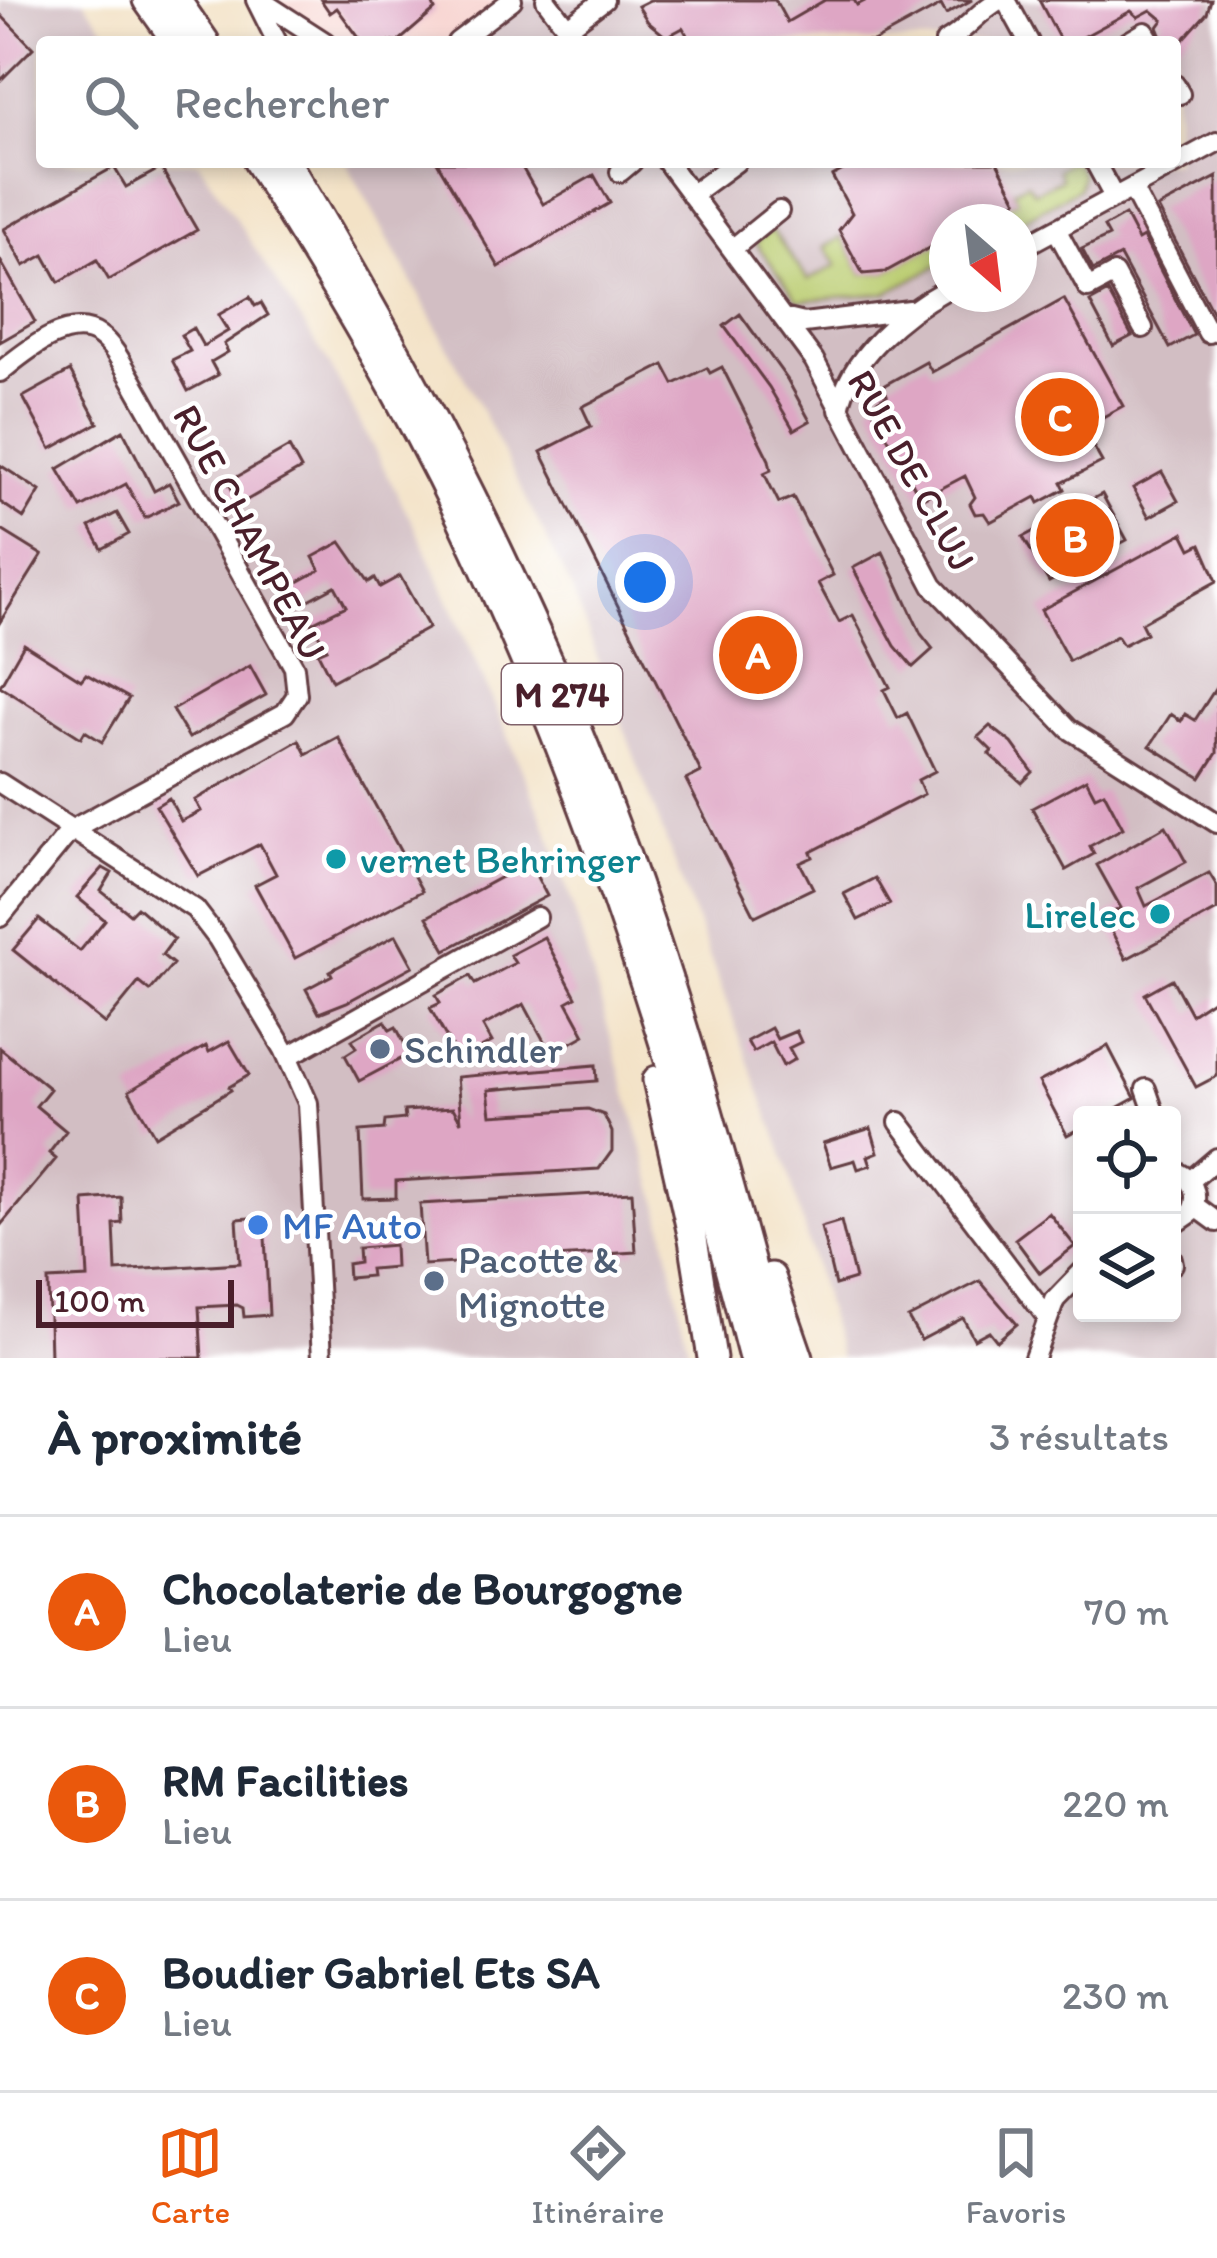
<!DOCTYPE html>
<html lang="fr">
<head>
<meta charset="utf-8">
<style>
  body { margin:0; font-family:Itim,sans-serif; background:#f2f2f3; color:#1f2937 }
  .controls { position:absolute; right:36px; bottom:36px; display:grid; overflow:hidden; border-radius:12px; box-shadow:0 6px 18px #0003 }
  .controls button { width:108px; height:108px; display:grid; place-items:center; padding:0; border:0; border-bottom:3px solid #e0e1e3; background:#fff; color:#1f2937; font:60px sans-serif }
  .compass { position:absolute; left:929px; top:204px; width:108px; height:108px; border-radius:50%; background:#fff; box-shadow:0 6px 18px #0003; rotate:152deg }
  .scale { position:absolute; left:36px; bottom:30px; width:198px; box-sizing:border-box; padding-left:12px; border:6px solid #4a1f2b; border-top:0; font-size:33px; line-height:42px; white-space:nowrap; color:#4a1f2b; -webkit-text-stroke:9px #fff; paint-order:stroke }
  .you { position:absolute; left:645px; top:582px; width:42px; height:42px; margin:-30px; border:9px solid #fff; border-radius:50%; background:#1a73e8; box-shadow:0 0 0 18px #1a73e833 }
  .badge { display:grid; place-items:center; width:78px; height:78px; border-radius:50%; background:#ea580c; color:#fff; font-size:39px; font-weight:700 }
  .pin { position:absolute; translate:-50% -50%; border:6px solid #fff; box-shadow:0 3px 12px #0006 }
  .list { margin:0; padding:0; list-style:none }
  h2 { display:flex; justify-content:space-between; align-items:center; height:156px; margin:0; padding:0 48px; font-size:51px }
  h2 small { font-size:39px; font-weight:400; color:#747a83 }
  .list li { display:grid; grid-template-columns:78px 1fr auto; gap:36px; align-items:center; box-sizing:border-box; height:192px; padding:0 48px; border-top:3px solid #e0e1e3 }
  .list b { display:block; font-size:45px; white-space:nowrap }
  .list p { margin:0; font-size:39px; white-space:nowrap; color:#747a83 }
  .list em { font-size:39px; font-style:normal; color:#747a83 }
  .icon { flex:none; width:66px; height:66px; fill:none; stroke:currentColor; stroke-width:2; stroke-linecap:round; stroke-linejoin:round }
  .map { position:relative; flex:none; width:1217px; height:1358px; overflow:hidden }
  .search { position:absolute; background:#fff; box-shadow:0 6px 18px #0003; left:36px; right:36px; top:36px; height:132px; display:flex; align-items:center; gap:30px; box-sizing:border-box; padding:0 42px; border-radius:12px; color:#747a83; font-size:45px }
  .sheet { height:732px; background:#fff }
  nav { display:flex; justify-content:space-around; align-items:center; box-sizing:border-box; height:168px; border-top:3px solid #e0e1e3; background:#fff; font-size:33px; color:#747a83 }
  nav a { display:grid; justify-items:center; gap:6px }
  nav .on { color:#ea580c }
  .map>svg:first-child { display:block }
  .built { fill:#f7d0cc }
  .industrial { fill:#d2bec3; fill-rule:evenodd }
  .green { fill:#bacc70; stroke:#82764e; stroke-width:3 }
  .building { fill:#dea6c4 }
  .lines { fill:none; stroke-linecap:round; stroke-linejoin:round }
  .minor-casing { stroke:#633c42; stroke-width:24 }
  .highway-casing { stroke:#633c42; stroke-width:33 }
  .minor { stroke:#fff; stroke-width:18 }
  .highway { stroke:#fff; stroke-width:27 }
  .culture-dot { fill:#0f9aa8; stroke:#fff; stroke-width:4.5 }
  .service-dot { fill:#5c6f8a; stroke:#fff; stroke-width:4.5 }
  .shop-dot { fill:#3f7fe0; stroke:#fff; stroke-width:4.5 }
  .labels { text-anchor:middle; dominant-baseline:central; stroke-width:9; stroke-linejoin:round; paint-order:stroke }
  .shield { fill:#fff; stroke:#80626b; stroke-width:3 }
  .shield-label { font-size:36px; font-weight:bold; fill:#4a1f2b }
  .street-label { font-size:39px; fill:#4a1f2b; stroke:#fff }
  .culture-label { font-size:39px; fill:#0d838f; stroke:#fff; text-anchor:start }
  .service-label { font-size:39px; fill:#4e5e75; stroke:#fff; text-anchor:start }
  .shop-label { font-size:39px; fill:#366cbe; stroke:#fff; text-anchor:start }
</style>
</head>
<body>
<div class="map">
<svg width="1217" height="1358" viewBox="0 0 1217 1358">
  <rect width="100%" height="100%" fill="#fff"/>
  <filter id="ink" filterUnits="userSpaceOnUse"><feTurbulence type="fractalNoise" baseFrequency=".00833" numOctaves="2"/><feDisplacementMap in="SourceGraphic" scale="24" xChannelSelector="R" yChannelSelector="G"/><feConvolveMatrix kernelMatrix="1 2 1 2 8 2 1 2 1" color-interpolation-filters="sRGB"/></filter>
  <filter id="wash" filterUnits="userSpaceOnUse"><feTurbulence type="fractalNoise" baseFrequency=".004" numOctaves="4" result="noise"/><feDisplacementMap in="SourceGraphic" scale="48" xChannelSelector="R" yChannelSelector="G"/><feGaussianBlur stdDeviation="2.7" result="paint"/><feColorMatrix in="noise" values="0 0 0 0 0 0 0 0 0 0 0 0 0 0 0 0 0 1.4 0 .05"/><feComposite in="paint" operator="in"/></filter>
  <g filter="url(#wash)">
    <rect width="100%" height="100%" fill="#f3e2c6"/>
    <path class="built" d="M 257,0 L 512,0 L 455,42 L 325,42 Z"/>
    <path class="industrial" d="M 0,0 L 84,0 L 114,42 L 42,42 L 42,162 L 199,162 L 330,365 L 423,543 L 503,724 L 548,831 L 572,903 L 660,1208 L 690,1358 L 0,1358 Z
      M 512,0 L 1217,0 L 1217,1358 L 840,1358 L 782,1150 L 571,587 L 469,386 L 346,162 L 1175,162 L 1175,42 L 456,42 ZM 947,222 L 1019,222 L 1019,294 L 947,294 ZM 1082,1115 L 1172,1115 L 1172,1313 L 1082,1313 Z"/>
    <path class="green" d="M 1068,162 L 1075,162 L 1082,175 L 1079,188 L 1019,222 L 977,222 L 1017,200 L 1013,191 L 1027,183 L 1034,192 L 1061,179 L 1057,170 Z
      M 771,229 L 808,280 L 837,265 L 824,247 L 842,237 L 863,274 L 885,272 L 947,238 L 947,261 L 886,293 L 798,301 L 755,242 Z"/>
    <g id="blocks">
      <path class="building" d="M 321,0 L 431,0 L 435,10 L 398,42 L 362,42 L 337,8 L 330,13 Z
        M 650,0 L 775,0 L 787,22 L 825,0 L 854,0 L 857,5 L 867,0 L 972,0 L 946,14 L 941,5 L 873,42 L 691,42 L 683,28 L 666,37 L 648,22 L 638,6 Z
        M 1039,0 L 1211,0 L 1207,13 L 1181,42 L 1164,42 L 1158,27 L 1163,20 L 1151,10 L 1138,17 L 1131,11 L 1074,42 L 1061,42 Z
        M 0,14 L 33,48 L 0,81 Z
        M 437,162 L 519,162 L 543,204 L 594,175 L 610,203 L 499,267 Z
        M 858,162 L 997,162 L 1017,200 L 977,222 L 947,222 L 947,238 L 885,272 L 863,274 L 839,230 L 852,213 L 832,176 Z
        M 114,167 L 126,187 L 161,168 L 197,230 L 109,280 L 97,260 L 59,282 L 44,255 L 24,266 L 4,229 Z
        M 1217,177 L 1217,315 L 1214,315 L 1158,208 Z
        M 1125,215 L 1138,240 L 1143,237 L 1194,335 L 1170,348 L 1120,256 L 1093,270 L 1082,249 L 1109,236 L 1104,227 Z
        M 0,260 L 35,322 L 0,342 Z
        M 1108,292 L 1132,336 L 1113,346 L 1090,302 Z
        M 250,297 L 255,306 L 261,303 L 268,315 L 224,344 L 228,352 L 211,362 L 218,375 L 188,391 L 172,360 L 190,351 L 181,335 L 193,328 L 203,346 L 228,331 L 218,315 Z
        M 1064,299 L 1123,406 L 1083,428 L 1102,462 L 1062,483 L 1065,489 L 1039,503 L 1036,497 L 990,522 L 984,513 L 975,514 L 970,504 L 975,497 L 965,476 L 921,499 L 870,405 L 887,395 L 883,386 L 926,362 L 932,372 Z
        M 740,314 L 787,379 L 810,421 L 794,430 L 769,387 L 724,326 Z
        M 664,365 L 674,384 L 707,368 L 710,373 L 722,367 L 769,460 L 771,470 L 764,473 L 779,503 L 793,497 L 833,575 L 818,583 L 839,622 L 853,615 L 890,687 L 884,690 L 898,718 L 907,713 L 935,771 L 918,780 L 924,794 L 811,852 L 813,857 L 800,863 L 813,888 L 755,916 L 686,780 L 701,772 L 541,452 L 591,426 L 582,407 Z
        M 70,371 L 98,423 L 51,449 L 23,397 Z
        M 123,430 L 154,491 L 169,483 L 179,501 L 145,518 L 126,484 L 81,508 L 58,469 Z
        M 289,447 L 301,469 L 240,504 L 228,482 Z
        M 0,465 L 40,491 L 24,518 L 0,502 Z
        M 1162,472 L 1178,501 L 1149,517 L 1133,488 Z
        M 1102,494 L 1127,540 L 1049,582 L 1023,537 Z
        M 117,513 L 129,534 L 102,549 L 90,527 Z
        M 0,529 L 42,555 L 0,622 Z
        M 1183,533 L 1191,549 L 1201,544 L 1217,581 L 1141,623 L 1146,633 L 1123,645 L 1117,636 L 1069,661 L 1041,610 Z
        M 341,542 L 369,582 L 375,578 L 380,587 L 400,576 L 429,628 L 332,681 L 318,653 L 327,649 L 312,623 L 346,606 L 335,586 L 292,609 L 275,578 L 284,573 L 290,582 L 294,579 L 296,583 L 320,570 L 313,557 Z
        M 883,552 L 921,634 L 933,649 L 913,667 L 895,646 L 853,568 Z
        M 24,644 L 81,680 L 86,674 L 129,698 L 102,742 L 85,731 L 81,738 L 0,686 Z
        M 250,666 L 266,695 L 189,738 L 172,710 Z
        M 1217,686 L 1217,753 L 1201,778 L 1150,746 L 1171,714 L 1181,721 L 1185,714 L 1195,720 Z
        M 990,726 L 1012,743 L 1033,772 L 1022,783 L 989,754 L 992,751 L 978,737 Z
        M 338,737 L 422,891 L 295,958 L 255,885 L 276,874 L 260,844 L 198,876 L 156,806 L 169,798 L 181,821 L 201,811 L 195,800 L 299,740 L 306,754 Z
        M 1086,779 L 1095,796 L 1104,792 L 1123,828 L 1090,846 L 1094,854 L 1066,870 L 1032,808 Z
        M 1166,826 L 1186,862 L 1138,888 L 1146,906 L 1209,873 L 1217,886 L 1217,910 L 1126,959 L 1104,917 L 1121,908 L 1097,865 Z
        M 529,862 L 547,896 L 446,950 L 427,917 Z
        M 103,868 L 112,873 L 101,891 L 130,914 L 137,907 L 174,939 L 162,955 L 173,964 L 150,991 L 139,982 L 105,1024 L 13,950 L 39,919 L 80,951 L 105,920 L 77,897 Z
        M 875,878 L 890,904 L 858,920 L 844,894 Z
        M 396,935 L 413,966 L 347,1002 L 319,1013 L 306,989 L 332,975 L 330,971 Z
        M 544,937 L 576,997 L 567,1002 L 585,1035 L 551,1054 L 524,1004 L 483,1026 L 492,1042 L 459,1060 L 430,1008 L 440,1003 L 436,995 L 470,976 L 475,984 L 515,963 L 510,955 Z
        M 1172,979 L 1191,1014 L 1217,997 L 1217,1076 L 1196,1087 L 1145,994 Z
        M 385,1021 L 390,1030 L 396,1027 L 410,1054 L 359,1081 L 345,1055 L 356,1048 L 352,1040 Z
        M 771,1028 L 777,1039 L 796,1031 L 801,1042 L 789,1048 L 795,1059 L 783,1066 L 771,1042 L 753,1052 L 747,1041 Z
        M 229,1041 L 249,1075 L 229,1087 L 231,1090 L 155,1136 L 129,1091 L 206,1046 L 209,1052 Z
        M 1108,1046 L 1135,1098 L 1104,1115 L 1082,1115 L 1082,1127 L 1067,1135 L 1039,1082 Z
        M 0,1048 L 50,1089 L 36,1106 L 66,1131 L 49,1153 L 56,1159 L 0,1226 Z
        M 596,1065 L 597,1081 L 488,1090 L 491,1115 L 588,1109 L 604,1115 L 612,1132 L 612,1151 L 599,1169 L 396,1181 L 396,1198 L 363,1199 L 360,1131 L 384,1129 L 385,1121 L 405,1119 L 404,1111 L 453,1108 L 461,1122 L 457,1077 Z
        M 871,1128 L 878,1152 L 868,1156 L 871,1165 L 858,1169 L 855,1160 L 831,1167 L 823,1143 Z
        M 632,1192 L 636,1252 L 424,1265 L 420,1204 Z
        M 121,1197 L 122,1223 L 114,1224 L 116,1271 L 240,1263 L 237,1219 L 264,1217 L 269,1315 L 244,1317 L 243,1308 L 237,1305 L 199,1307 L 202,1358 L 50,1358 L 48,1280 L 88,1278 L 84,1200 Z
        M 1049,1213 L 1075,1246 L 1040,1273 L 1015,1239 Z
        M 841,1221 L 855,1279 L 835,1285 L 821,1227 Z
        M 394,1245 L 395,1267 L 370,1269 L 371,1276 L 348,1278 L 347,1264 L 359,1262 L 358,1248 Z
        M 980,1281 L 1017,1324 L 997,1341 L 989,1331 L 974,1339 L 963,1318 L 921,1340 L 908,1318 Z"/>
    </g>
  </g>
  <g filter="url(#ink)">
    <use href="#blocks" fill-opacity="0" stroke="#633c42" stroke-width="3"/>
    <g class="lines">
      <g class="minor-casing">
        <path id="minor" d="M 256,0 L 277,42
          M 260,0 L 325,42
          M 546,0 L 578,42
          M 1006,0 L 1029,42
          M 567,28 L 604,0
          M 457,42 L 512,0
          M 945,42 C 967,30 977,12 999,0
          M 1128,42 L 1145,32 L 1151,42
          M 1175,85 L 1180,94
          M 667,162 L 814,360 L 933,586 L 1069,729 L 1217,823
          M 1095,162 L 1114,197
          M 620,172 L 632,162
          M 1132,188 L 1208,333 L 1217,328
          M 691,195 L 736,162
          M 1056,229 L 1088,288 L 1114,274 L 1143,328
          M 732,249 L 779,211
          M 1019,249 L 1217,142
          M 783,318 L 804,323 L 909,310
          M 0,372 C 24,353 69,313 100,336 C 114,346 124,367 133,382 L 294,667 L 297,695 L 285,713 L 71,830 L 0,917
          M 839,410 C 848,358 903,313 947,289
          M 0,783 L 195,909 L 218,939 L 284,1049 L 308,1103 L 322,1358
          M 289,1056 L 537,917
          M 1146,1089 L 1155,1115
          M 899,1122 L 1046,1316
          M 1172,1170 C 1192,1177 1201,1193 1191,1213 L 1172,1226
          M 1190,1181 L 1217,1158
          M 1195,1206 L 1217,1222
          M 1172,1259 L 1173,1264
          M 1034,1358 L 1055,1300 L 1082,1272"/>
      </g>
      <g class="highway-casing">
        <path id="highway" d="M 147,0 L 177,42
          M 176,0 L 205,42
          M 258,162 C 337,287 414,416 476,550 C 596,808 682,1083 753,1358
          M 286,162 C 415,374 530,595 616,828 C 680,1001 729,1180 776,1358
          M 657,1080 L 693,1239 L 712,1358
          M 771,1277 L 799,1358"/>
      </g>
      <use href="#minor" class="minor"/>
      <use href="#highway" class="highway"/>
    </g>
  </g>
  <g class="culture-dot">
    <circle cx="336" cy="859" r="12"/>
    <circle cx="1160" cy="914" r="12"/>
  </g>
  <g class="service-dot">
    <circle cx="380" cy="1049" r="12"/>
    <circle cx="434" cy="1281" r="12"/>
  </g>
  <circle class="shop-dot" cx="258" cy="1225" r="12"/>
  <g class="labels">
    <rect class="shield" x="502" y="664" width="120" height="60" rx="9"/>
    <g class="shield-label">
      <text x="562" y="694">M 274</text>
    </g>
    <g class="street-label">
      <text transform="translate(912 470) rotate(61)">RUE DE CLUJ</text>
      <text transform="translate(250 532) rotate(62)">RUE CHAMPEAU</text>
    </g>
    <g class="culture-label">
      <text x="360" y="859">vernet Behringer</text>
      <text x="1136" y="914" text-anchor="end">Lirelec</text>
    </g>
    <g class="service-label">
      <text x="404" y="1049">Schindler</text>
      <text x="458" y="1259">Pacotte &amp;<tspan x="458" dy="45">Mignotte</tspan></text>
    </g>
    <g class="shop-label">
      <text x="282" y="1225">MF Auto</text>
    </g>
  </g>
</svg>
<div class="controls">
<button><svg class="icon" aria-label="locate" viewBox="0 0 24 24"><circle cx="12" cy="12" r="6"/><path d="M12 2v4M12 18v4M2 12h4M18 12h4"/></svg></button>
<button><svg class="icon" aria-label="layers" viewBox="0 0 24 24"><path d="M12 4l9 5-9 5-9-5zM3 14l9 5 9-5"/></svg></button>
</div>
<svg class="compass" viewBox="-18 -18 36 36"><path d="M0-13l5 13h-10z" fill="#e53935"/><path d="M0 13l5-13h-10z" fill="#747a83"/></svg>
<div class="scale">100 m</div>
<div class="you"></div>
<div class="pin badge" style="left:758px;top:655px">A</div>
<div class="pin badge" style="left:1075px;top:538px">B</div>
<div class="pin badge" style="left:1060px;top:417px">C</div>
<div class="search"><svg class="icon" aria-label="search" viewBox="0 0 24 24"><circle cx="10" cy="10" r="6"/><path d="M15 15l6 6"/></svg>Rechercher</div>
</div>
<section class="sheet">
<h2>À proximité<small>3 résultats</small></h2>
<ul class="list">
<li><span class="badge">A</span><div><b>Chocolaterie de Bourgogne</b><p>Lieu</p></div><em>70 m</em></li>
<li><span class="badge">B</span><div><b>RM Facilities</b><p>Lieu</p></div><em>220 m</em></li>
<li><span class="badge">C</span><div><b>Boudier Gabriel Ets SA</b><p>Lieu</p></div><em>230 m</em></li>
</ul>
</section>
<nav>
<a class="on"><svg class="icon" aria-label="map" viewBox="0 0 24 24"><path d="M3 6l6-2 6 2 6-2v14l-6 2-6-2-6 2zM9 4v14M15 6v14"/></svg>Carte</a>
<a><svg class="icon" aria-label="directions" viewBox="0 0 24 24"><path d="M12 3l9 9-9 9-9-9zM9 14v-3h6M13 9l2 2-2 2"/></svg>Itinéraire</a>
<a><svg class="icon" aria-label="saved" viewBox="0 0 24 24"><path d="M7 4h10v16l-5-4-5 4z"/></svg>Favoris</a>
</nav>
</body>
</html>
